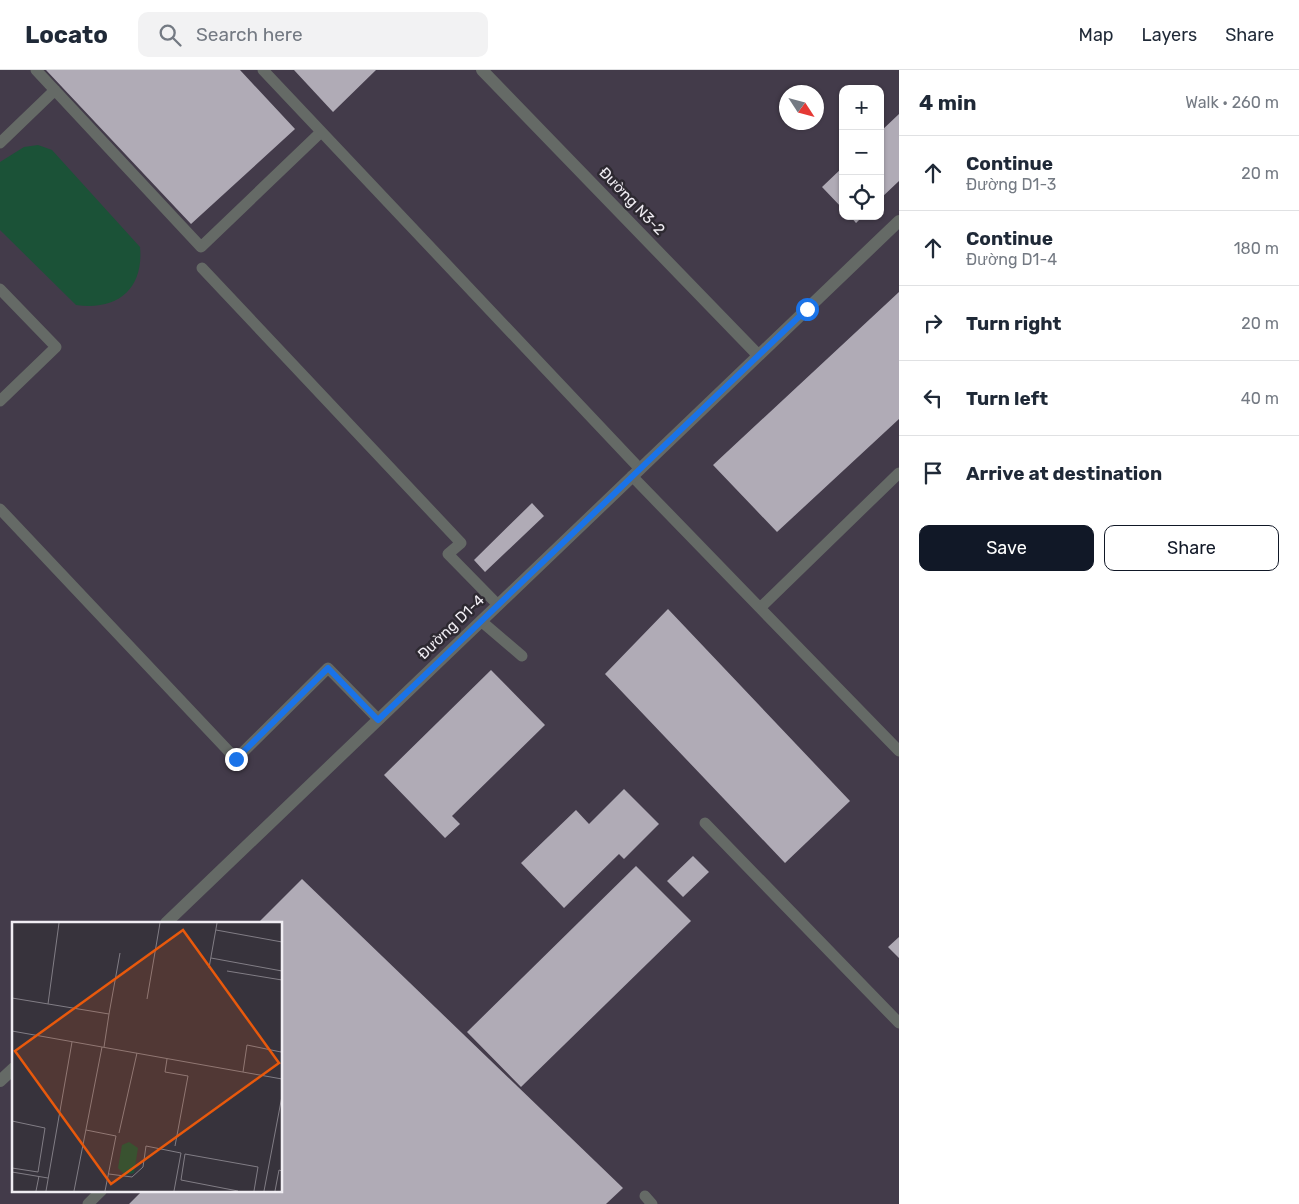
<!DOCTYPE html>
<html lang="en">
<head>
<meta charset="utf-8">
<style>
  body { margin:0; font-family:Rubik,sans-serif; background:#f2f2f3; color:#1f2937 }
  .controls { position:absolute; right:15px; top:15px; display:grid; overflow:hidden; border-radius:10px; box-shadow:0 1px 4px #0004 }
  .controls button { width:45px; height:45px; display:grid; place-items:center; padding:0; border:0; border-bottom:1px solid #e0e1e3; background:#fff; color:#1f2937; font:25px sans-serif }
  .compass { position:absolute; left:779px; top:15px; width:45px; height:45px; border-radius:50%; background:#fff; box-shadow:0 1px 4px #0004; rotate:126deg }
  .stop { position:absolute; width:15px; height:15px; margin:-11px; border:4px solid #1a73e8; border-radius:50%; background:#fff }
  .stop.end { background:#1a73e8; border-color:#fff; box-shadow:0 1px 5px #0008 }
  .list { margin:0; padding:0; list-style:none }
  h2 { display:flex; justify-content:space-between; align-items:center; height:65px; margin:0; padding:0 20px; font-size:21px }
  h2 small { font-size:16px; font-weight:400; color:#747a83 }
  .list li { display:grid; grid-template-columns:32px 1fr auto; gap:15px; align-items:center; box-sizing:border-box; height:75px; padding:0 20px; border-top:1px solid #e0e1e3 }
  .list b { display:block; font-size:19px; white-space:nowrap }
  .list p { margin:0; font-size:16px; white-space:nowrap; color:#747a83 }
  .list em { font-size:16px; font-style:normal; color:#747a83 }
  .actions { display:flex; gap:10px; padding:15px 20px }
  .actions a { flex:1; padding:11px 0; border:1px solid #111827; border-radius:10px; text-align:center; font-size:18px; color:#111827 }
  .actions .main { background:#111827; color:#fff }
  .icon { flex:none; width:28px; height:28px; fill:none; stroke:currentColor; stroke-width:2; stroke-linecap:round; stroke-linejoin:round }
  .map { position:relative; flex:none; width:899px; height:1134px; overflow:hidden }
  header { display:flex; align-items:center; gap:30px; box-sizing:border-box; height:70px; padding:0 25px; background:#fff; border-bottom:1px solid #e0e1e3 }
  header strong { font-size:24px }
  nav { display:flex; gap:28px; margin-inline-start:auto; font-size:18px }
  .search { width:350px; height:45px; background:#f2f2f3; display:flex; align-items:center; gap:12px; box-sizing:border-box; padding:0 18px; border-radius:10px; color:#747a83; font-size:19px }
  main { display:flex }
  aside { flex:1; background:#fff }
  .map>svg:first-child { display:block }
  .built { fill:#433b4a; fill-rule:evenodd }
  .green { fill:#1b5237 }
  .building { fill:#b0abb6 }
  .lines { fill:none; stroke-linecap:round; stroke-linejoin:round }
  .service { stroke:#656a66; stroke-width:11 }
  .tertiary { stroke:#656a66; stroke-width:12 }
  .route { stroke:#1a73e8; stroke-width:6 }
  .labels { text-anchor:middle; dominant-baseline:central; stroke-width:5; stroke-linejoin:round; paint-order:stroke }
  .street-label { font-size:15px; fill:#f0edf3; stroke:#2d2931 }
  .inset-road { fill:none; stroke:#817d85; stroke-width:1 }
  .view { fill:#e8590c; fill-opacity:0.15; stroke:#e8590c; stroke-width:2.5 }
  .inset-edge { fill:none; stroke:#f0edf3; stroke-width:2.5 }
</style>
</head>
<body>
<header>
<strong>Locato</strong>
<div class="search"><svg class="icon" aria-label="search" viewBox="0 0 24 24"><circle cx="10" cy="10" r="6"/><path d="M15 15l6 6"/></svg>Search here</div>
<nav><a>Map</a><a>Layers</a><a>Share</a></nav>
</header>
<main>
<div class="map">
<svg width="899" height="1134" viewBox="0 0 899 1134">
  <rect width="100%" height="100%" fill="#37333c"/>
  <path class="built" d="M 0,0 L 899,0 L 899,1134 L 0,1134 ZM 843,19 L 880,19 L 880,146 L 843,146 ZM 786,22 L 816,22 L 816,52 L 786,52 ZM 14,853 L 281,853 L 281,1120 L 14,1120 Z"/>
  <path class="green" d="M 38,75 L 52,80 L 140,177 C 144,219 117,241 76,235 L 0,160 L 0,92 L 24,77 Z"/>
  <path class="building" d="M 46,0 L 240,0 L 295,59 L 191,154 Z
    M 294,0 L 376,0 L 333,42 Z
    M 899,44 L 899,111 L 880,129 L 880,62 Z
    M 843,97 L 843,139 L 822,117 Z
    M 850,146 L 863,146 L 856,153 Z
    M 899,222 L 899,349 L 777,462 L 713,395 Z
    M 532,433 L 544,446 L 485,502 L 474,490 Z
    M 668,539 L 850,731 L 785,793 L 605,604 Z
    M 491,600 L 545,655 L 452,746 L 460,754 L 445,768 L 384,705 Z
    M 624,719 L 659,754 L 624,789 L 619,784 L 564,838 L 521,793 L 576,740 L 589,754 Z
    M 693,786 L 709,802 L 683,827 L 667,811 Z
    M 636,796 L 691,851 L 521,1017 L 467,962 Z
    M 302,809 L 623,1118 L 606,1134 L 129,1134 L 143,1120 L 281,1120 L 281,853 L 258,853 Z
    M 899,867 L 899,888 L 888,877 Z"/>
  <g class="lines">
    <path class="service" d="M 36,0 L 201,177 L 321,62
      M 263,0 L 640,399
      M 0,73 L 55,20
      M 202,198 L 461,473 L 448,484 L 498,535
      M 0,219 L 56,277 L 0,331
      M 899,403 L 760,538 L 899,681
      M 632,406 L 760,538
      M 0,439 L 236,689 L 328,598 L 378,649
      M 481,551 L 522,586
      M 705,753 L 899,953
      M 645,1126 L 652,1134
      M 88,1134 L 102,1120"/>
    <path class="tertiary" d="M 482,0 L 758,285
      M 166,853 L 899,151
      M 0,1011 L 14,998"/>
  </g>
  <g class="lines">
    <path class="route" d="M 236,689 L 328,598 L 378,650 L 807,239"/>
  </g>
  <g class="labels">
    <g class="street-label">
      <text transform="translate(632 131) rotate(46)">Đường N3-2</text>
      <text transform="translate(451 557) rotate(-44)">Đường D1-4</text>
    </g>
  </g>
  <g transform="translate(12 852)">
    <rect width="270" height="270" fill="#37333c"/>
    <path d="M 117,220 L 126,226 L 122,251 L 113,253 L 106,246 L 110,223 Z" fill="#1b5237"/>
    <path class="inset-road" d="M 204,8 L 270,20M 199,36 L 270,49M 197,46 L 205,1M 215,49 L 270,58M 0,76 L 97,92 L 108,31M 135,77 L 148,1M 36,82 L 47,1M 0,109 L 270,157M 92,125 L 97,92M 155,137 L 153,150 L 176,154 L 163,224M 231,150 L 235,123 L 269,130 L 270,126M 0,199 L 33,206 L 26,250 L 0,246M 74,208 L 104,214 L 93,269M 107,211 L 125,131M 0,250 L 36,256M 97,252 L 120,255 L 131,245 L 134,224 L 169,231 L 162,269M 24,269 L 27,254M 34,269 L 60,120M 62,269 L 90,125M 226,269 L 169,258 L 173,232 L 246,245 L 242,269M 252,269 L 270,174M 263,269 L 267,248 L 270,249"/>
    <path class="view" d="M 171,8 L 267,141 L 99,262 L 3,129 Z"/>
    <rect width="270" height="270" class="inset-edge"/>
  </g>
</svg>
<div class="controls">
<button>+</button>
<button>−</button>
<button><svg class="icon" aria-label="locate" viewBox="0 0 24 24"><circle cx="12" cy="12" r="6"/><path d="M12 2v4M12 18v4M2 12h4M18 12h4"/></svg></button>
</div>
<svg class="compass" viewBox="-18 -18 36 36"><path d="M0-13l5 13h-10z" fill="#e53935"/><path d="M0 13l5-13h-10z" fill="#747a83"/></svg>
<div class="stop" style="left:807px;top:239px"></div>
<div class="stop end" style="left:236px;top:689px"></div>
</div>
<aside>
<h2>4 min<small>Walk · 260 m</small></h2>
<ul class="list">
<li><svg class="icon" aria-label="ahead" viewBox="0 0 24 24"><path d="M12 20V5M6 11l6-6 6 6"/></svg><div><b>Continue</b><p>Đường D1-3</p></div><em>20 m</em></li>
<li><svg class="icon" aria-label="ahead" viewBox="0 0 24 24"><path d="M12 20V5M6 11l6-6 6 6"/></svg><div><b>Continue</b><p>Đường D1-4</p></div><em>180 m</em></li>
<li><svg class="icon" aria-label="right" viewBox="0 0 24 24"><path d="M7 20v-9h11M14 6l5 5-5 5"/></svg><div><b>Turn right</b></div><em>20 m</em></li>
<li><svg class="icon" aria-label="left" viewBox="0 0 24 24"><path d="M17 20v-9H6M10 6l-5 5 5 5"/></svg><div><b>Turn left</b></div><em>40 m</em></li>
<li><svg class="icon" aria-label="arrive" viewBox="0 0 24 24"><path d="M6 21V4h12l-3 4 3 4H6"/></svg><div><b>Arrive at destination</b></div></li>
</ul>
<div class="actions"><a class="main">Save</a><a>Share</a></div>
</aside>
</main>
</body>
</html>
